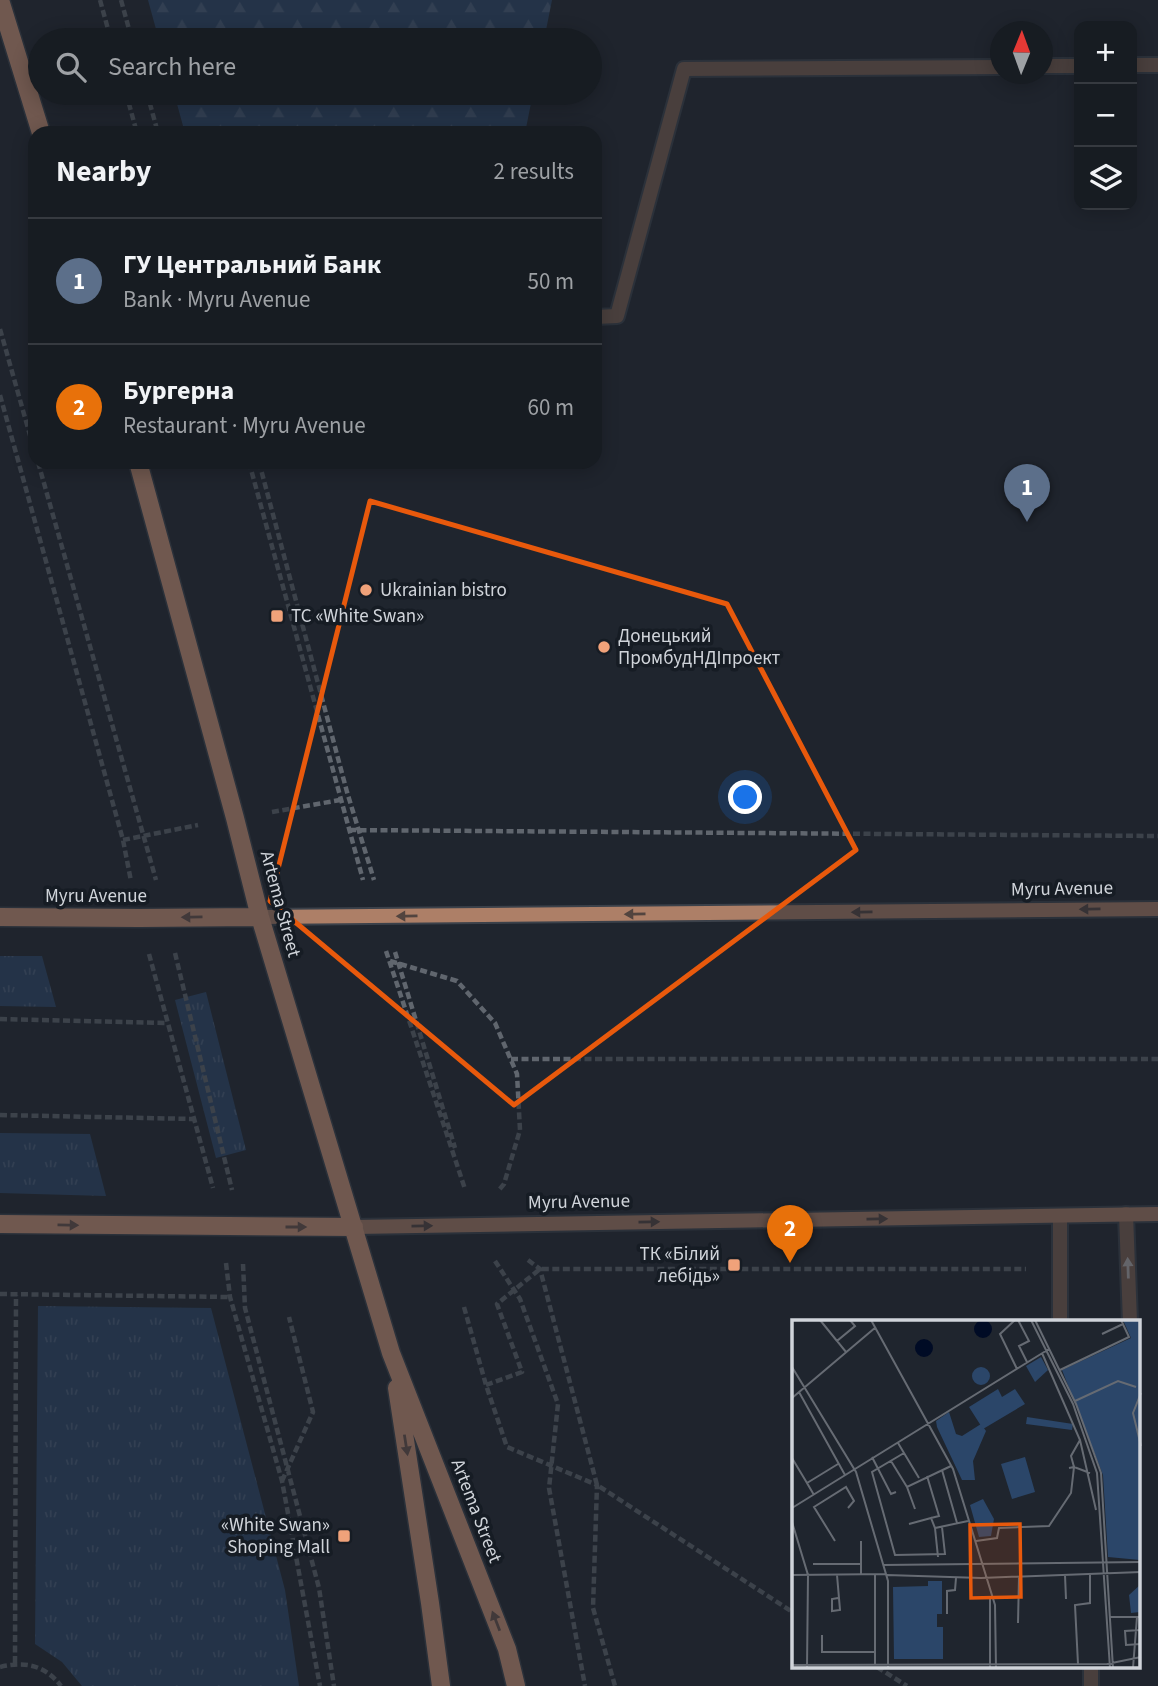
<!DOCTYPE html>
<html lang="en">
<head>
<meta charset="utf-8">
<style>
  body { margin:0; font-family:"Source Sans 3",sans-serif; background:#24292f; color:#f1f3f6 }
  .controls { position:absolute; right:21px; top:21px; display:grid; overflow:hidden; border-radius:14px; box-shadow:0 4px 18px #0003 }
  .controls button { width:63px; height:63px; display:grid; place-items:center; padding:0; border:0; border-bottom:2px solid #363a40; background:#171c22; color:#f1f3f6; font:35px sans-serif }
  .compass { position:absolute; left:990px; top:21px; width:63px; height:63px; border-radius:50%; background:#171c22; box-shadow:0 4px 18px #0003; rotate:1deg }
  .you { position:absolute; left:746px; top:798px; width:24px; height:24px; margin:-18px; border:5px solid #fff; border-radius:50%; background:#1a73e8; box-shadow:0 0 0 10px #1a73e833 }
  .badge { display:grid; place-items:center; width:46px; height:46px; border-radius:50%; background:#7c3aed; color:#fff; font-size:23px; font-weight:700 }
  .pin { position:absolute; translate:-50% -58px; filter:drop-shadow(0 2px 4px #0008) }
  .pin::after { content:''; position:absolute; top:37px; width:24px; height:21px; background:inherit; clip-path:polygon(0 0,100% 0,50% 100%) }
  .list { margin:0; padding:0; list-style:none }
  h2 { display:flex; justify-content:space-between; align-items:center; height:91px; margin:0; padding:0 28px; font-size:30px }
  h2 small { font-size:23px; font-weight:400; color:#9ea1a5 }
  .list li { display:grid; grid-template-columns:46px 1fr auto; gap:21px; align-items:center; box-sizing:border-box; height:126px; padding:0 28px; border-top:2px solid #363a40 }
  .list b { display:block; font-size:26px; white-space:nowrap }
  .list p { margin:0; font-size:23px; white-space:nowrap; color:#9ea1a5 }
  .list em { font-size:23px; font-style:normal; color:#9ea1a5 }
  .icon { flex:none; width:38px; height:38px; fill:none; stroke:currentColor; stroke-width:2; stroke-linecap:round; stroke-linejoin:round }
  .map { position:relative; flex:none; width:1158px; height:1686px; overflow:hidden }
  .search { position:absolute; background:#171c22; box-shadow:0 4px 18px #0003; left:28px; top:28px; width:574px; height:77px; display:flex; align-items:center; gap:18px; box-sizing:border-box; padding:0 24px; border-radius:38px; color:#9ea1a5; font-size:26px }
  .panel { position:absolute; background:#171c22; box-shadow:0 4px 18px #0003; left:28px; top:126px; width:574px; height:343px; border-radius:21px }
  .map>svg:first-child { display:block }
  .grass { fill:url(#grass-tufts) }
  .forest { fill:url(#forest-firs) }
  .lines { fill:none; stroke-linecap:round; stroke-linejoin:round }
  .lane-casing { stroke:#3b414a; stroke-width:18 }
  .secondary-casing { stroke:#3b414a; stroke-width:18 }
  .primary-casing { stroke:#3b414a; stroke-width:21 }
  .path { stroke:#60666e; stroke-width:4.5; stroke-dasharray:7 3.5; stroke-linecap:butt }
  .lane { stroke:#7c5f50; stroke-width:14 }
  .secondary { stroke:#ad7f67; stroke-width:14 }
  .primary { stroke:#d39779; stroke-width:18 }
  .oneway { fill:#52443f }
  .oneway2 { fill:#6b534a }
  .oneway3 { fill:#b7b1b1 }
  .marked { fill:none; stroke:#e8590c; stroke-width:5; stroke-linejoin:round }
  .poi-dot { fill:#f0a27a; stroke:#161c24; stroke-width:2.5 }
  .labels { text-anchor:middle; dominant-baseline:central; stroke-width:7; stroke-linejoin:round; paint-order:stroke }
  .poi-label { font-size:19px; fill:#d0d4da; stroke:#161c24; text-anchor:start }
  .street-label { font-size:19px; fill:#d0d4da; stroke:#161c24 }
  .inset-road { fill:none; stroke:#666b73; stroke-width:2 }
  .view { fill:#e8590c; fill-opacity:0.15; stroke:#e8590c; stroke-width:3.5 }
  .inset-edge { fill:none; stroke:#d0d4da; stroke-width:3.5 }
</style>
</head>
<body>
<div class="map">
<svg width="1158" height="1686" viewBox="0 0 1158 1686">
  <defs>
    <pattern id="grass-tufts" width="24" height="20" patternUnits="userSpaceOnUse" patternTransform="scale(1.75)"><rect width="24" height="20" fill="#2b4669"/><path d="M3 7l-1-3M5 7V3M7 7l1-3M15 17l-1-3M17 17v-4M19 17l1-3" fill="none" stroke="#49607e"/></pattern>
    <pattern id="forest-firs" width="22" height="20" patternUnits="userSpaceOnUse" patternTransform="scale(1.75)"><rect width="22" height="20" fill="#2b4669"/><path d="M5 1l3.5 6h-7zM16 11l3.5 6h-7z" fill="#49607e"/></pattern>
  </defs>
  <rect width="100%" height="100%" fill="#1f252e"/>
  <path class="grass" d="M 0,956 L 42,956 L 56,1007 L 0,1006 Z
    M 206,992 L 246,1150 L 216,1158 L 175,1000 Z
    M 0,1133 L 90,1134 L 106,1196 L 0,1193 Z
    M 38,1306 L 211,1308 L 285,1590 L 299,1686 L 82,1686 L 62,1662 L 35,1644 Z"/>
  <path class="forest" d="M 148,0 L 552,0 L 544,40 L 159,40 Z
    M 174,93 L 533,93 L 525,133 L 185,133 Z"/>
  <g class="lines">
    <g class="lane-casing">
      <path id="lane" d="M 1132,65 L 1158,65
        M 1042,66 L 1079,66
        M 595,317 L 617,316 L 684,69 L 1000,67
        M 1126,1214 L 1130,1322
        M 1060,1216 L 1060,1322
        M 1091,1686 L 1091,1667"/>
    </g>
    <g class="secondary-casing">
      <path id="secondary" d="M 260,917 L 1158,909
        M 354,1227 L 1158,1214"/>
    </g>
    <g class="primary-casing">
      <path id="primary" d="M 0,0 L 41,133
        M 138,462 L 235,818 L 260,917 L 391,1353 L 507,1649 L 516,1686
        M 0,917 L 139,918 L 260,917
        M 0,1224 L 354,1227
        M 397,1388 L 430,1603 L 441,1686"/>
    </g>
    <path class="path" d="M 100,0 L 111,40
      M 121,0 L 132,40
      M 126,93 L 137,133
      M 147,93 L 158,133
      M 0,329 L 35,453
      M 0,395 L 123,840 L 131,881
      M 38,462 L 156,880
      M 249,462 L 363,880
      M 259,462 L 347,792 L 374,880
      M 272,812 L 340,800
      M 349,830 L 1158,836
      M 123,840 L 198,825
      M 386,951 L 465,1189
      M 395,952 L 455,1148
      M 175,953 L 232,1190
      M 149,954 L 213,1188
      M 390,961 L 457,981 L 495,1023 L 517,1074 L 520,1130 L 504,1184 L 499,1190
      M 0,1019 L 168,1023
      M 511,1059 L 1158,1059
      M 0,1115 L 194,1119
      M 528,1260 L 540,1269 L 597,1485 L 794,1613
      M 495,1261 L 520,1299 L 558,1404 L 549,1488 L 585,1686
      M 226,1263 L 230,1297 L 282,1481 L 320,1686
      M 243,1264 L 245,1308 L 319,1588 L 334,1686
      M 0,1294 L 230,1297
      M 464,1307 L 486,1385 L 507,1447 L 597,1485 L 593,1608 L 615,1686
      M 486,1385 L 522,1372 L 497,1304 L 540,1269 L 1026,1269
      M 282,1481 L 313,1412 L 289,1317
      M 15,1663 L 16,1295
      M 0,1667 C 25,1661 45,1665 61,1686
      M 877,1667 L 907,1686"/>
    <use href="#lane" class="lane"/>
    <use href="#secondary" class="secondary"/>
    <use href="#primary" class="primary"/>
  </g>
  <defs><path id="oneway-solid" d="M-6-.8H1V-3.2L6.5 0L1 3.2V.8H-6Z" transform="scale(1.75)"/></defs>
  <g class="oneway">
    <use href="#oneway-solid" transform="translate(1090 909) rotate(179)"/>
    <use href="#oneway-solid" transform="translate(862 912) rotate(179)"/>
    <use href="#oneway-solid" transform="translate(635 914) rotate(179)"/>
    <use href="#oneway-solid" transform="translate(407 916) rotate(179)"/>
    <use href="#oneway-solid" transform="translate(877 1219) rotate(-1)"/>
    <use href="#oneway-solid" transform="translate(649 1222) rotate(-1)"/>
    <use href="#oneway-solid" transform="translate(422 1226) rotate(-1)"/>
  </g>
  <g class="oneway2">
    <use href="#oneway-solid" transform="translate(192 917) rotate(179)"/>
    <use href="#oneway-solid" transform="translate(68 1225) rotate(1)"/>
    <use href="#oneway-solid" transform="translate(296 1227)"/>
    <use href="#oneway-solid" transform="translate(406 1445) rotate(81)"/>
    <use href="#oneway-solid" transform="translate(496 1621) rotate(-111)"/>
  </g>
  <use class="oneway3" href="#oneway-solid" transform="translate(1128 1268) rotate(-92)"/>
  <path d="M0 0H1158V1686H0ZM 370,501 L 727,604 L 856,850 L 514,1105 L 270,901 Z" fill="#1f252e" fill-opacity=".55" fill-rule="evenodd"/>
  <path class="marked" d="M 370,501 L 727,604 L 856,850 L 514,1105 L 270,901 Z"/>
  <g class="poi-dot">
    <circle cx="366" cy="590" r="7"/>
    <rect x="270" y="609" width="14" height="14" rx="3.5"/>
    <circle cx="604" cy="647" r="7"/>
    <rect x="727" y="1258" width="14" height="14" rx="3.5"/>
    <rect x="337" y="1529" width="14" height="14" rx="3.5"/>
  </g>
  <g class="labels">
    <g class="poi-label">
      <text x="380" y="590">Ukrainian bistro</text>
      <text x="291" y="616">TC «White Swan»</text>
      <text x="618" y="636">Донецький<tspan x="618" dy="22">ПромбудНДІпроект</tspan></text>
      <text x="720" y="1254" text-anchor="end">ТК «Білий<tspan x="720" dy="22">лебідь»</tspan></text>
      <text x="330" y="1525" text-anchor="end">«White Swan»<tspan x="330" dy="22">Shoping Mall</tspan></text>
    </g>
    <g class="street-label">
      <text transform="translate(1062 889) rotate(-1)">Myru Avenue</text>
      <text x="96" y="896">Myru Avenue</text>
      <text transform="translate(280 904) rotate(75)">Artema Street</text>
      <text transform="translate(579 1202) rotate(-1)">Myru Avenue</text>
      <text transform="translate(476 1511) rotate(69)">Artema Street</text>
    </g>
  </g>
  <g transform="translate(792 1320)">
    <rect width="348" height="348" fill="#1f252e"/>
    <path d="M 331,0 L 348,0 L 348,240 L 316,237 L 311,155 L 270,50 L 339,18 ZM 249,37 L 256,50 L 243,62 L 234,46 ZM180 56a9 9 0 1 1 18 0a9 9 0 1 1-18 0ZM 136,261 L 150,261 L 150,294 L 145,294 L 145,307 L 151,307 L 151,339 L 102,339 L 101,267 L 136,266 ZM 348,265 L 348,292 L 339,293 L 337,275 Z" fill="#2b4669"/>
    <path d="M 157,92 L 164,114 L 170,116 L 189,104 L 194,111 L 181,141 L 183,160 L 170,160 L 145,107 L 144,101 ZM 191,179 L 202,199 L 199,216 L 187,217 L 178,185 Z" fill="#2b4669"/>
    <path d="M 206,69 L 210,77 L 223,69 L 233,84 L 191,109 L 177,87 ZM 235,97 L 281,104 L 280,110 L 234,104 ZM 233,137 L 243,172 L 220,179 L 209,144 Z" fill="#2b4669"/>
    <path d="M182 9a9 9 0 1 1 18 0a9 9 0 1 1-18 0ZM123 28a9 9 0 1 1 18 0a9 9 0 1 1-18 0Z" fill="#000b25"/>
    <path class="inset-road" d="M 28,0 L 45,21M 79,0 L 161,149 L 203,285 L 204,348M 223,0 L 208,14 L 225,49M 226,0 L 237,21 L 227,26 L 235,42M 239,0 L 281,84 L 305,153 L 318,348M 243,0 L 284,84 L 309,153 L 321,348M 310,14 L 331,4M 54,32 L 45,21 L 63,6 L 58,0M 250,33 L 288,120 L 304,190M 0,47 L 64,152 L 96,261 L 96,348M 268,50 L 337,17 L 329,0M 7,72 L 53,155M 349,73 L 341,93 L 349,126M 0,78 L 84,7M 283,81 L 326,61 L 344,67M 288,120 L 279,136 L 282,147 L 298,153M 106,123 L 127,158M 112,133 L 80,152 L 103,235 L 153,234 L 150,207M 80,137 L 99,174 L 104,172M 0,138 L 15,163M 99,141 L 115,167 L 159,146M 150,150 L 165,203M 135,156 L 147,196 L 139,198M 115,167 L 123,189M 22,175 L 15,163 L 46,144M 0,188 L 257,29M 0,202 L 16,255 L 15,348M 117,204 L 139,198 L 143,208 L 176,201M 143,208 L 146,237M 43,221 L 22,187 L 54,167 L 62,181 L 56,188M 69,221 L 69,255M 184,221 L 205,218 L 207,208 L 257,206 L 279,173 L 282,147 L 277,148M 21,244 L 69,244M 92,245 L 349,242M 0,255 L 94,254M 45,255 L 48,290 L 40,291 L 40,279 L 46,278M 95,255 L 189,258 L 349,252M 273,255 L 274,279M 198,278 L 198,348M 155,294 L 155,271 L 163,270 L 164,258M 318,297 L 349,297M 226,303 L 227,257M 349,310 L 333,311 L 334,325 L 349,324M 30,315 L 30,332 L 83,332M 286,344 L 283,285 L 298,283 L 298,254M 0,345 L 315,344 L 349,337M 83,345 L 83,255M 341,348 L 345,297"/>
    <path class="view" d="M 228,204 L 229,277 L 179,278 L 178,205 Z"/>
    <rect width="348" height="348" class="inset-edge"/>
  </g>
</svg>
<div class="controls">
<button>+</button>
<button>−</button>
<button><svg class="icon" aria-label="layers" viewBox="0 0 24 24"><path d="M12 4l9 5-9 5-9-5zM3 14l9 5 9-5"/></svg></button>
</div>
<svg class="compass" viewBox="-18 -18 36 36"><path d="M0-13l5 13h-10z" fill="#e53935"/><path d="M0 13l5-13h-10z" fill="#9ea1a5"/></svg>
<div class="you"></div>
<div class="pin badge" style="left:1027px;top:522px;background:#5c6f8a">1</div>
<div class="pin badge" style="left:790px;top:1263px;background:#e8710a">2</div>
<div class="search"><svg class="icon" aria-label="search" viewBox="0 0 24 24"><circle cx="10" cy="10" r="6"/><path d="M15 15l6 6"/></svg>Search here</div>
<section class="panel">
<h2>Nearby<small>2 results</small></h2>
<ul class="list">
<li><span class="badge" style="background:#5c6f8a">1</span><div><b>ГУ Центральний Банк</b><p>Bank · Myru Avenue</p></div><em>50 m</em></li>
<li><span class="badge" style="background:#e8710a">2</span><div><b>Бургерна</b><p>Restaurant · Myru Avenue</p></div><em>60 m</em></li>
</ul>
</section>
</div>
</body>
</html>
